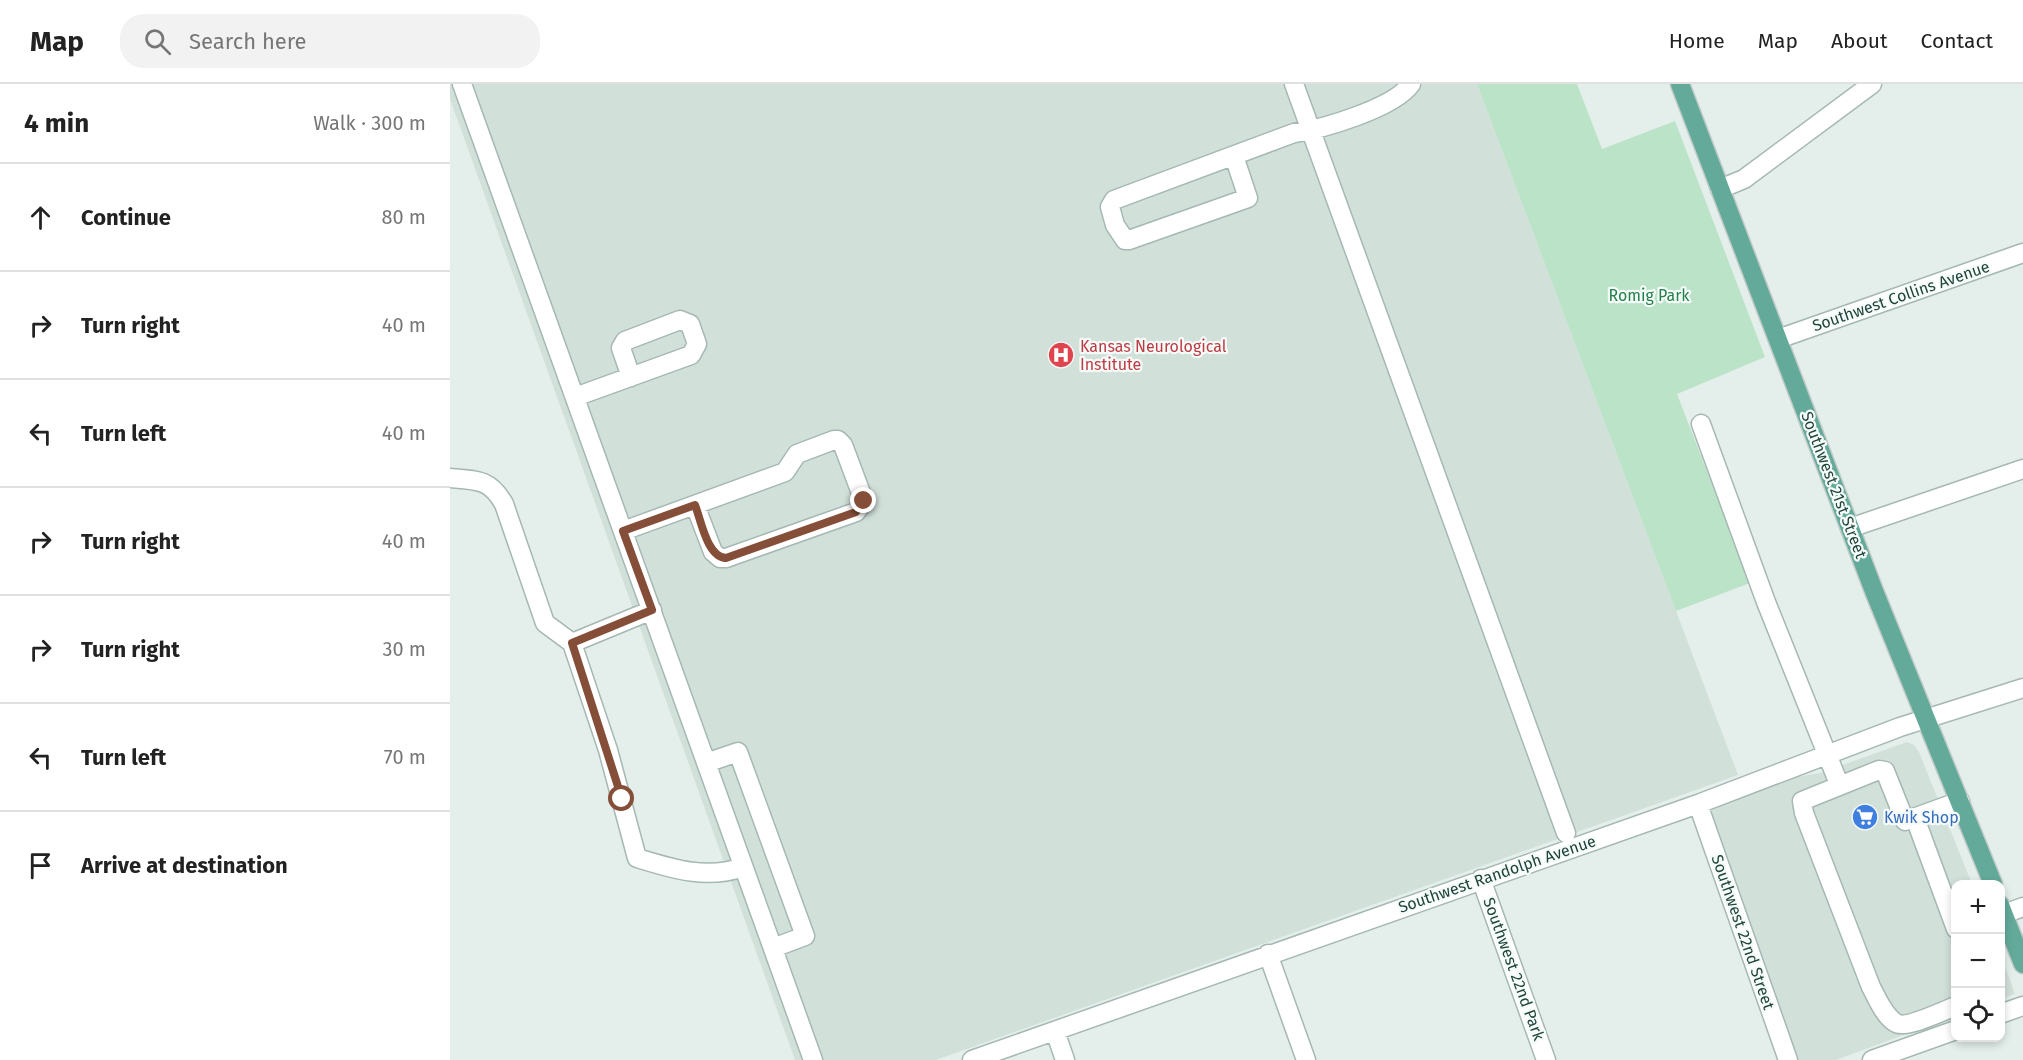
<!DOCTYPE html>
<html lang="en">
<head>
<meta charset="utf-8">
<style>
  body { margin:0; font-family:"Fira Sans",sans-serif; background:#f2f2f2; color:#222 }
  .controls { position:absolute; right:18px; bottom:18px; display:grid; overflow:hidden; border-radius:12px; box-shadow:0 3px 9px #0003 }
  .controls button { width:54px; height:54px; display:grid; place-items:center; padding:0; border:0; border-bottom:2px solid #e0e0e0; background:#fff; color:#222; font:30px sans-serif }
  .stop { position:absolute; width:18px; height:18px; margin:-14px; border:4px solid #854e38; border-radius:50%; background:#fff }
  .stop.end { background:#854e38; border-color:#fff; box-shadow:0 2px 6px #0008 }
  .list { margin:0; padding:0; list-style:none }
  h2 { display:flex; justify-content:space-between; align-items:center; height:78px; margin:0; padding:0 24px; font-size:26px }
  h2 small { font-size:20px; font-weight:400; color:#767676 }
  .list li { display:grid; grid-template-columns:39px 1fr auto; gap:18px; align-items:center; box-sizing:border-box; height:108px; padding:0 24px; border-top:2px solid #e0e0e0 }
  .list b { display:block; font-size:22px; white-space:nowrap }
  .list em { font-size:20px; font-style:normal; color:#767676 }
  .icon { flex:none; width:33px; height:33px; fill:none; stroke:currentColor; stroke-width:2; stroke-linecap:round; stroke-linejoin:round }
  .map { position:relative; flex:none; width:1573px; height:976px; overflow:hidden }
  header { display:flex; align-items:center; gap:36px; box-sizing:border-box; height:84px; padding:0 30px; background:#fff; border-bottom:2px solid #e0e0e0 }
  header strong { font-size:28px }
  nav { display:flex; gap:33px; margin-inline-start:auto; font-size:21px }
  .search { width:420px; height:54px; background:#f2f2f2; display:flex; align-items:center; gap:15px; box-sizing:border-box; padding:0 21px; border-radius:24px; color:#767676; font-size:22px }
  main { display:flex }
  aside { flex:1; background:#fff }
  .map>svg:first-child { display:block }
  .built { fill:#d2e0da }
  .green { fill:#bbe3c7 }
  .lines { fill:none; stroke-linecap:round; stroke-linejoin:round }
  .minor-casing { stroke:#a5b8b3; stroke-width:21 }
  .major-casing { stroke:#c1cbc8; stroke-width:21 }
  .minor { stroke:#fff; stroke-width:18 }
  .major { stroke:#63aa9a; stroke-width:18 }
  .route { stroke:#854e38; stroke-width:8 }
  .labels { text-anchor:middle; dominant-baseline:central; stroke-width:4.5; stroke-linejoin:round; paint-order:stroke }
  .park-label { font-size:16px; fill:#25804b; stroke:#f5fbf8 }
  .street-label { font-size:16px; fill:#20443b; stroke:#f5fbf8 }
  .health-label { font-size:16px; fill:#be3a42; stroke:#f5fbf8; text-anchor:start }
  .shop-label { font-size:16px; fill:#366cbe; stroke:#f5fbf8; text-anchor:start }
</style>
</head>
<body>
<header>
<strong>Map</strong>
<div class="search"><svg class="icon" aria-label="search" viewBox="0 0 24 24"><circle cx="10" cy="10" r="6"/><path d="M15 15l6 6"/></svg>Search here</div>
<nav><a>Home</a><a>Map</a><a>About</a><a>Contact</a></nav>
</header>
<main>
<aside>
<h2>4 min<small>Walk · 300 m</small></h2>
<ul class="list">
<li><svg class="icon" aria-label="ahead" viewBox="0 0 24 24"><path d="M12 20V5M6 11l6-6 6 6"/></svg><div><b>Continue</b></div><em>80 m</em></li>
<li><svg class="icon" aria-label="right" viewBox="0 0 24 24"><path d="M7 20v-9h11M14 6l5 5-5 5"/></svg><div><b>Turn right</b></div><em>40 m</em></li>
<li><svg class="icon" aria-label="left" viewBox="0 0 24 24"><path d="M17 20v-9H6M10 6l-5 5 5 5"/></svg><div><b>Turn left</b></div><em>40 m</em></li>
<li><svg class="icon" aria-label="right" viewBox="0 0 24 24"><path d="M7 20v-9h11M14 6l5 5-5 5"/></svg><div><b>Turn right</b></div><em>40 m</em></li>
<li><svg class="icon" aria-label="right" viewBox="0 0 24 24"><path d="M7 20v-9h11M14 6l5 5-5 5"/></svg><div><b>Turn right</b></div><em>30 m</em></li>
<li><svg class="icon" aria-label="left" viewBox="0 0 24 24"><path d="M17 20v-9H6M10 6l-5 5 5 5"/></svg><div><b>Turn left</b></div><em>70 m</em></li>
<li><svg class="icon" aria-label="arrive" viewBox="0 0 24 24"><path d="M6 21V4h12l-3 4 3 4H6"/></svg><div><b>Arrive at destination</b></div></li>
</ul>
</aside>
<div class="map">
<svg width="1573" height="976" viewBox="0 0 1573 976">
  <rect width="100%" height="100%" fill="#e4efeb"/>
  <path class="built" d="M 0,0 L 1027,0 L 1288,691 L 486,976 L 345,976 L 0,15 Z
    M 1457,658 L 1464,661 L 1469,668 L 1522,800 L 1506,800 L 1505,932 L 1386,976 L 1348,976 L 1261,731 L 1262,724 L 1340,694 L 1370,689 Z
    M 1551,872 L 1565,910 L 1551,915 L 1550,915 Z"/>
  <path class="green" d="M 1027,0 L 1127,0 L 1152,65 L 1225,37 L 1315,273 L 1227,310 L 1300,499 L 1226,527 Z"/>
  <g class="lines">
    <g class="minor-casing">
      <path id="minor" d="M 12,0 L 363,976
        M 844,0 L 1116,749
        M 784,72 L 798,114 L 679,156 L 675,156 L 665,141 L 660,123 L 664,116 L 844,49 C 873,45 944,24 961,0
        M 1270,105 L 1294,95 L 1422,0
        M 1328,255 L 1573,169
        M 125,313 L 241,271 L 247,260 L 240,240 L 230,236 L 175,257 L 171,264 L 181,293
        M 1251,340 L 1316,518 L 1389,700
        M 0,394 C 27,396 40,395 54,420 L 95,539 L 122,559
        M 1400,444 L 1573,385
        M 173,447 L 335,388 L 347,370 L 384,356 L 388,356 L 393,361 L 414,417 L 406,428 L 276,474 L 270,474 L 263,468 L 245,421
        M 202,526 L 122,559 L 158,666 L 187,774 C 223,785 257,796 293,783
        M 256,679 L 288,668 L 355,852 L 323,864
        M 1248,720 L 1338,976
        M 1465,734 L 1506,845
        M 1031,795 L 1096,976
        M 1554,830 L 1573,823
        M 818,870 L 856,976
        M 1506,922 C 1493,927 1456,945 1446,939 C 1434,932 1427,914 1421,903 L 1354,729 L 1352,717 L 1429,686 L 1435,687 L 1455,737 L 1510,717
        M 1550,930 L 1573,922
        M 605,947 L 615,976
        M 522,976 L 1248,720 L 1450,643 L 1573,604
        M 1422,976 L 1506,946"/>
    </g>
    <g class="major-casing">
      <path id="major" d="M 1230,0 L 1424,507 L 1543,800
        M 1550,821 L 1573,880"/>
    </g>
    <use href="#minor" class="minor"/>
    <use href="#major" class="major"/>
  </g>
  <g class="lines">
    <path class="route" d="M 172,715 L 122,559 L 202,526 L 173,447 L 245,421 C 251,436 257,473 276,474 L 406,428 L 414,417"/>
  </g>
  <defs>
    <g id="hospital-disc" transform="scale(1.35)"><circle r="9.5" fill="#e0444e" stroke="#f5fbf8"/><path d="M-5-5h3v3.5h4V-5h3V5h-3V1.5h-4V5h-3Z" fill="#fff"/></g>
    <g id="supermarket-disc" transform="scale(1.35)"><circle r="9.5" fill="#3f7fe0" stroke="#f5fbf8"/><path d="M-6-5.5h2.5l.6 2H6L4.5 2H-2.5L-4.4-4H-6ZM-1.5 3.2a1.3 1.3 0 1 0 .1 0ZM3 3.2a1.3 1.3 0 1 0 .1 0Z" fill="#fff"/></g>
  </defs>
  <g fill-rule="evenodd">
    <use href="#hospital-disc" x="611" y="271"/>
    <use href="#supermarket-disc" x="1415" y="733"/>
  </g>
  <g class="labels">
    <g class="park-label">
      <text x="1199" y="211">Romig Park</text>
    </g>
    <g class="street-label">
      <text transform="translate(1451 212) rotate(-19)">Southwest Collins Avenue</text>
      <text transform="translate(1384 401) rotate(69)">Southwest 21st Street</text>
      <text transform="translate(1047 790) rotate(-19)">Southwest Randolph Avenue</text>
      <text transform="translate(1293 848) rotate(71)">Southwest 22nd Street</text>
      <text transform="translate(1064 885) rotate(70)">Southwest 22nd Park</text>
    </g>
    <g class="health-label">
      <text x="630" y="262">Kansas Neurological<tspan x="630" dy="18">Institute</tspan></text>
    </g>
    <g class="shop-label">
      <text x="1434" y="733">Kwik Shop</text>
    </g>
  </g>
</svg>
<div class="controls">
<button>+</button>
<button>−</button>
<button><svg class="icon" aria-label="locate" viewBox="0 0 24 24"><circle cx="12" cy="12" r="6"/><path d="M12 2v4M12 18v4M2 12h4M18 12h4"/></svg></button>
</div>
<div class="stop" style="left:172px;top:715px"></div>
<div class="stop end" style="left:414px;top:417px"></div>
</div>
</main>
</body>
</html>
